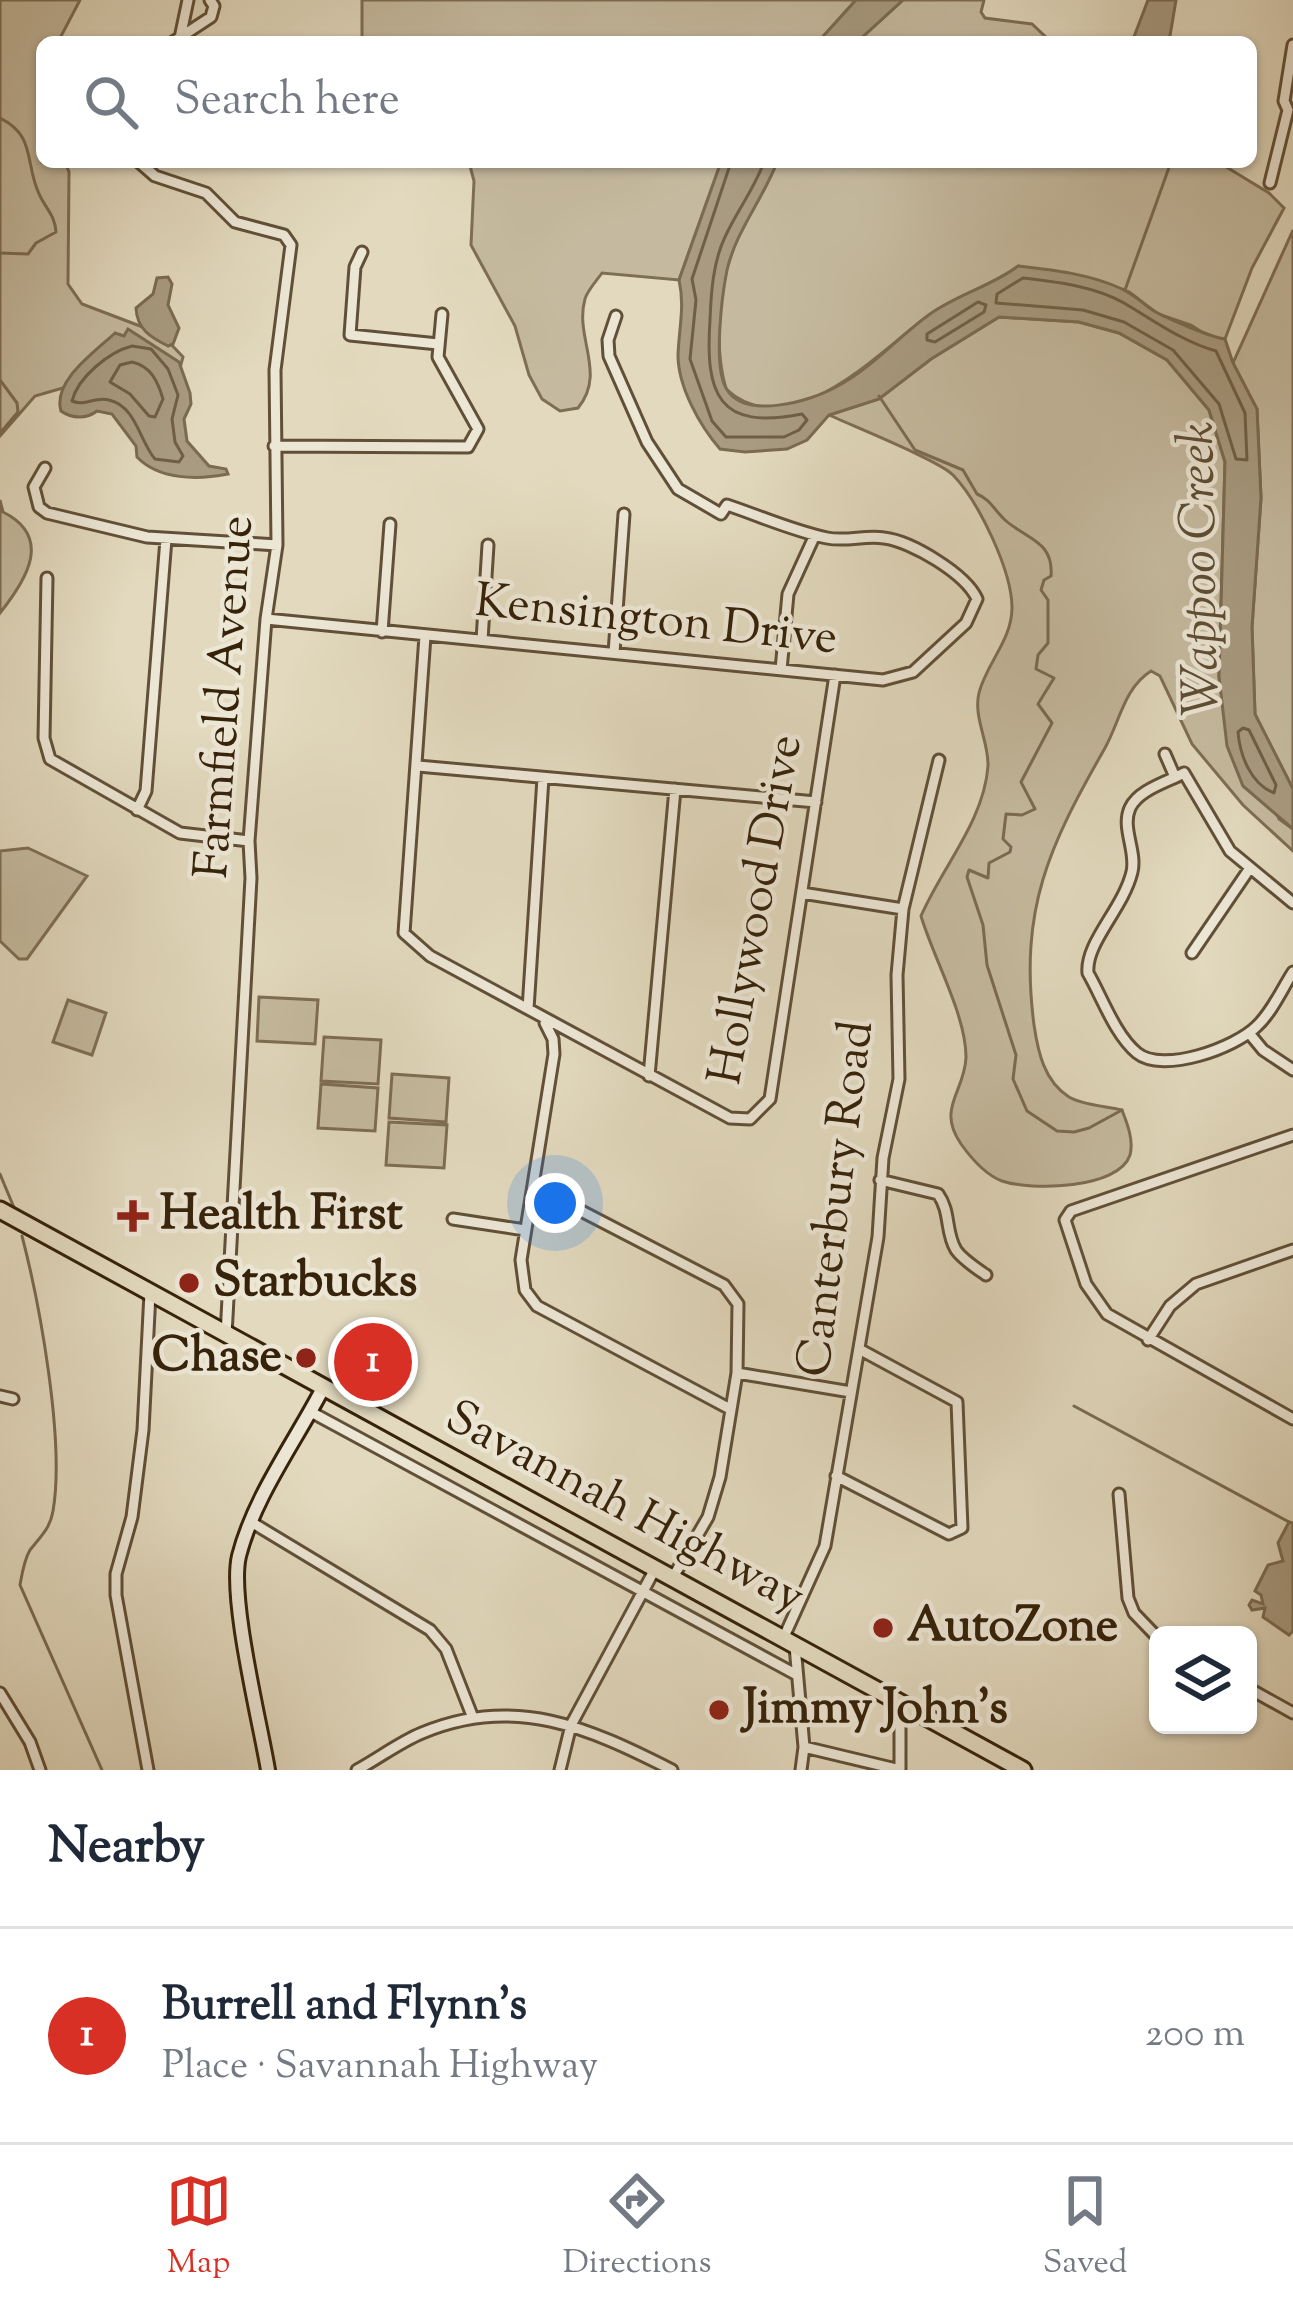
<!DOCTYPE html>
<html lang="en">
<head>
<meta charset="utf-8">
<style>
  body { margin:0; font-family:"Sorts Mill Goudy",serif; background:#f6f6f7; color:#1f2937 }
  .controls { position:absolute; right:36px; bottom:36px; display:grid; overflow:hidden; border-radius:18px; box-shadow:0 3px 9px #0004 }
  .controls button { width:108px; height:108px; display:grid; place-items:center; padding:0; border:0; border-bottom:3px solid #e0e1e3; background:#fff; color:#1f2937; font:60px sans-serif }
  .you { position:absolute; left:555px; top:1203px; width:42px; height:42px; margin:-30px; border:9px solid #fff; border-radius:50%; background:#1a73e8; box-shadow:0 0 0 18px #1a73e833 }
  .badge { display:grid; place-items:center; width:78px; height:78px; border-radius:50%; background:#d93025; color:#fff; font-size:39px; font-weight:700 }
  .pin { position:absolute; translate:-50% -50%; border:6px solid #fff; box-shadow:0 3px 12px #0006 }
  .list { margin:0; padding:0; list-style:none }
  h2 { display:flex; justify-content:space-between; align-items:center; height:156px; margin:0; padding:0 48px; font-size:51px }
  h2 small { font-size:39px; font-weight:400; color:#747a83 }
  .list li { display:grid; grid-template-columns:78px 1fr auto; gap:36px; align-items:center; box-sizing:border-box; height:216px; padding:0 48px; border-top:3px solid #e0e1e3 }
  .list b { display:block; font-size:45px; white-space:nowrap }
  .list p { margin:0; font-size:39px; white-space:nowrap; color:#747a83 }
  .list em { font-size:39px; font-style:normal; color:#747a83 }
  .icon { flex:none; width:66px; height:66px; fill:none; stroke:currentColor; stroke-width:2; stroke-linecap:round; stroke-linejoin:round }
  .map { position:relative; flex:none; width:1293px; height:1770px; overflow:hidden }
  .search { position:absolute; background:#fff; box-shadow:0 3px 9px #0004; left:36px; right:36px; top:36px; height:132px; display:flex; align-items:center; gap:30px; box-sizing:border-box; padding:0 42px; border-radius:18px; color:#747a83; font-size:45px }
  .sheet { height:372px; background:#fff }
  nav { display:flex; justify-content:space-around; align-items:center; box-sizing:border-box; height:168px; border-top:3px solid #e0e1e3; background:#fff; font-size:33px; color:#747a83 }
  nav a { display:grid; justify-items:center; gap:6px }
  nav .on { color:#d93025 }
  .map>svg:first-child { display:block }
  .green { fill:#c5ba9f; stroke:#7e6e54; stroke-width:3 }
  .water { fill:#a89b81; stroke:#7a6b51; stroke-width:3 }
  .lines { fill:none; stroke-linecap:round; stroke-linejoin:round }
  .shore { stroke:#6f5f46; stroke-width:3 }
  .stream { stroke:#7a6b51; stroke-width:3 }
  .street-casing { stroke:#615037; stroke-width:15 }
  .secondary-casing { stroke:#36230a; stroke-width:18 }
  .highway-casing { stroke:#36230a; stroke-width:21 }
  .street { stroke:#ece6d5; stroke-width:9 }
  .secondary { stroke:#ece6d5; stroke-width:12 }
  .highway { stroke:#e2d9be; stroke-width:15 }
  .poi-dot { fill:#8f2418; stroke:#ece6d5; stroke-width:4.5 }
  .labels { text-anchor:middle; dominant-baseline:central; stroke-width:9; stroke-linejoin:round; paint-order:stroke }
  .street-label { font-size:48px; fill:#36230a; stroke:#ece6d5 }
  .poi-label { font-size:48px; font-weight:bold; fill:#36230a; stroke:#ece6d5; text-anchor:start }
  .water-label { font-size:51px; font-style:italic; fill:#5e4d34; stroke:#ece6d5 }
</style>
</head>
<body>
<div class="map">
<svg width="1293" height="1770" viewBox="0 0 1293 1770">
  <rect width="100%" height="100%" fill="#e2d9be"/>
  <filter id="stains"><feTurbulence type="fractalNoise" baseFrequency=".00167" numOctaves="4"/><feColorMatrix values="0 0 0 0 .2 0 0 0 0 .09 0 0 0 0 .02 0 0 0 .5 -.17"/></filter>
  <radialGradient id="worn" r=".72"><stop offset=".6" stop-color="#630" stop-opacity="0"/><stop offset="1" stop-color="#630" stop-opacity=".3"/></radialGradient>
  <path class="green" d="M 0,0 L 80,0 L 58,42 L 42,42 L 42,162 L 65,162 L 69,172 L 68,284 L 82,304 L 140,326 L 166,339 L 183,357 L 177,379 L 80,383 L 35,396 L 0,436 Z
    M 362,0 L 856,0 L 818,42 L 362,42 Z
    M 903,0 L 984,0 L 981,12 L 985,18 L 1032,24 L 1051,42 L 857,42 Z
    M 469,162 L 721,162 L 679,280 L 602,273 C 597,280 587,291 585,299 C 574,337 607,373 578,408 L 560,411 L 542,399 L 529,375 L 515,326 L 471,245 L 474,181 Z
    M 777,162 L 1218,162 L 1269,193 L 1284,208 L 1252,268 L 1225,339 L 1211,338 L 1191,325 L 1158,314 L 1129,292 L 1019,266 C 991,287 956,295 928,316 C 880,351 791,448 726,389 C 714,347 718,288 734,247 C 745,218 766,192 777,162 Z
    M 1293,230 L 1293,789 L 1255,715 L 1252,627 L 1261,498 L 1257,410 L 1233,363 Z
    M 999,317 L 1079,322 L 1119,333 L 1167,360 L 1209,410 L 1225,462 L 1219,677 L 1279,819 L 1293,829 L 1293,851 L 1243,805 L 1192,744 L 1160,676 L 1151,671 C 1124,688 1120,721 1105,748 C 1049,846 1019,909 1034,1025 C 1038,1052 1044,1081 1069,1097 C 1082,1105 1106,1106 1122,1110 C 1127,1123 1134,1140 1130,1155 C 1119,1189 1031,1191 1002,1181 C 986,1175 971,1158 961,1144 C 936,1108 965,1092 966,1057 C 966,1015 933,957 921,916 C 942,867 984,821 988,766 C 989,742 973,717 979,693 C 986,664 1012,640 1012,608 C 1012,571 979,502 953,475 C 940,461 853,426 829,415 L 879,399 L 931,359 Z
    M 0,500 L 3,512 C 53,537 27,579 0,613 Z
    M 28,848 L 87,876 L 27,959 L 19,959 L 0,941 L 0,851 Z
    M 259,997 L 318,1000 L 315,1044 L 257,1041 Z
    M 68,1000 L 106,1013 L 92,1055 L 53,1042 Z
    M 324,1037 L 381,1040 L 378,1084 L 321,1081 Z
    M 392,1074 L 449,1078 L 446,1122 L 389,1118 Z
    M 321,1084 L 378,1088 L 375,1131 L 318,1128 Z
    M 389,1122 L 447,1125 L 444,1168 L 386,1165 Z"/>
  <path class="water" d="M 856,0 L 903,0 L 857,42 L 818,42 Z
    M 1148,0 L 1176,0 L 1169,42 L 1132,42 Z
    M 721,162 L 777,162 C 763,199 736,231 727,270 C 722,295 713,366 726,388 C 744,421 811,401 836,387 C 872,368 898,337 930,314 C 958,294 992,286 1018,266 C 1054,270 1090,274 1122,289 C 1134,294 1143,304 1154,311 C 1166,318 1213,338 1225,339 L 1233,363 L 1257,409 L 1261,498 L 1252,627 L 1255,714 L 1293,789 L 1293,829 L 1243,786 L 1227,746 L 1219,677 L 1225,462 L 1209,410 L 1167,360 L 1119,333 L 1079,322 L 999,317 L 931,359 L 879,399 L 829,415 L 807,440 L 787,449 L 745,452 L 720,449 C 700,426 678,387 678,355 C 679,328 685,306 679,280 Z
    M 168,277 L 172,284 L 168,305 L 179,328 L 173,344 L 168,346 C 150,337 137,329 136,308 L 153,294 L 157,278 Z
    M 128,329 L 179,362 L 190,393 L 191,404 L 184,419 L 187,441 L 209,466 L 226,469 L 228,474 C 197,480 159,480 137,457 L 136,446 L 112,414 L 97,411 C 87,419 72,419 61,411 C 52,381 95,352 115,333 L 124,336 Z
    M 1289,1522 L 1293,1523 L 1293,1631 L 1289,1635 L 1263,1617 L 1265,1608 L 1252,1610 L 1249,1605 L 1252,1600 L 1263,1604 L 1261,1595 L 1255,1591 L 1268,1565 L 1283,1561 L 1278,1543 Z"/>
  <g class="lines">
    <path class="shore" d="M 731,162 L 692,279 L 696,300 L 690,359 L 712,421 L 726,437 L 784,437 L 799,430 L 807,420 L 802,414 C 718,431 705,394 710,320 C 711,293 713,262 725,237 C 737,211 754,189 764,162
      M 1023,278 C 1056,282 1095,286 1124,303 C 1153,320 1183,342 1216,351 L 1245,413 L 1247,460 L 1236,459 L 1219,404 L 1173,350 L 1124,322 L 1083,310 L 996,303 L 997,294 Z
      M 978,302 L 986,305 L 984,312 L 935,342 L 927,340 L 927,334 Z
      M 132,346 L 151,349 L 168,369 L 178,395 L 172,419 L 175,442 L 183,456 L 179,462 L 155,459 C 140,442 136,406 109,400 C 94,396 86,407 72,401 C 78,377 109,352 132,346 Z
      M 132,362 C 151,366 158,382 163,399 L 155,417 L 149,416 L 130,394 L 110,382 L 120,365 Z
      M 1243,728 L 1249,730 L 1276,785 L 1274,793 C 1251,784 1240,756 1238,732 Z"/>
    <path class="stream" d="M 0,118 C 37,136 24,164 40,196 C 47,210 55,216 56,232 L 36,243 L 28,254 L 0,253
      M 1125,290 L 1171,162
      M 0,380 L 17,403 L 18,412 L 0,433
      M 879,396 L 915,450 L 963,470 L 977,494 C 990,499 995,511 1005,520 C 1026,539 1054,541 1051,576 L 1044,580 L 1041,590 L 1048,600 L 1048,643 L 1038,655 L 1036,669 L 1054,678 L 1038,704 L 1052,723 L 1021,782 L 1035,809 L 1022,815 L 1006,814 L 1003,839 L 1011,847 L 1010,852 L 989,863 L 988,878 L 969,870 L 967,877 L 983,925 L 987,965 L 1016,1055 L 1013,1079 L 1027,1111 L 1057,1131 L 1074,1132 L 1089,1128 L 1122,1110
      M 0,1174 L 15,1210
      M 22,1236 C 40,1305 65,1442 53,1511 C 50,1529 40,1537 30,1550 C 24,1560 22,1574 20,1585 L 102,1770
      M 1074,1406 L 1289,1522"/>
    <g class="street-casing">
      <path id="street" d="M 180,38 L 188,0
        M 173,42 L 211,17 L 214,6 L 210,0
        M 139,162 L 155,176 L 206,193 L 235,222 L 284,235 L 291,245 L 275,370 L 277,545 L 266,619 L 249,841 L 251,878 L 226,1335
        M 1270,183 L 1288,110 L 1284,101 L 1293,45
        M 362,252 L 355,267 L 350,335 L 438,344
        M 274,446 L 468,447 L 478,429 L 438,357 L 442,314
        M 45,468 L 34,487 L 39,507 L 47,513 L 147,537 L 277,545
        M 47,578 L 44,738 L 50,759 L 180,833 L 249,841
        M 266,619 L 883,680 L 913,672 L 966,623 L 977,599 C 966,574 911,541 884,538 C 865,535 846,542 827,538 C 793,531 760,516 727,505 L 721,514 L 678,489 L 647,442 L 609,356 L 608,340 L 616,316
        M 382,632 L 390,524
        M 425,636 L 404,933 L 430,956 L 730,1118 L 750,1119 L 770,1099 L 835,675
        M 482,640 L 488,545
        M 614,653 L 624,514
        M 781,670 L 788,594 L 815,535
        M 1165,754 L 1175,777
        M 418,766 L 816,802
        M 137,810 L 146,791 L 166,539
        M 802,893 L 903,909
        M 1293,903 L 1230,851 L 1184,773 C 1167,782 1138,790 1130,808 C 1121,828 1137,851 1132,872 C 1123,909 1085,943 1088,973 C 1102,997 1115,1035 1137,1053 C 1163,1074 1235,1048 1257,1026 C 1272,1012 1282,989 1293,972
        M 1192,953 L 1250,868
        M 528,1009 L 543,778
        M 545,1023 L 553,1039 L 554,1054 L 521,1260 L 525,1290 L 537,1306 L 730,1409
        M 1249,1033 L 1263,1050 L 1293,1070
        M 649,1076 L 675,789
        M 1293,1135 L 1071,1211 L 1065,1220 L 1086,1284 L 1107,1314 L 1293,1419
        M 880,1180 L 938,1194 C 951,1212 945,1232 956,1250 C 963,1260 976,1268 986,1275
        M 535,1187 L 724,1285 L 738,1304 L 737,1373 L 720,1477 L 708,1517 L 672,1579
        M 453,1219 L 525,1230
        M 1148,1340 L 1170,1306 L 1196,1284 L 1293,1250
        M 737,1373 L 851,1392
        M 0,1396 L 13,1399
        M 311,1412 L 797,1675
        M 836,1476 L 949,1534 L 962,1528 L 957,1402 L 859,1349
        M 1119,1494 L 1128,1598 L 1134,1613 L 1158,1638
        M 251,1522 L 430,1630 L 446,1649 L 473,1718
        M 783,1639 L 825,1546 L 878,1237 L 883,1158 L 899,1079 L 897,975 L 903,909 L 939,760
        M 795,1646 L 804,1747 L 801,1770
        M 1248,1688 L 1293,1713
        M 0,1693 L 30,1742 L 40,1770
        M 804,1747 L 900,1770 L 900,1703
        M 148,1770 L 116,1595 L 116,1574 L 132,1517 L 143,1430 L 150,1293
        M 357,1770 C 379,1758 400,1742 422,1733 C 515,1694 589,1728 672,1770
        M 560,1770 L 571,1725 L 655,1569"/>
    </g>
    <g class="secondary-casing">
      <path id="secondary" d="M 268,1770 C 260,1722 229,1598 239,1556 C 254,1497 295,1442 323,1388"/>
    </g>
    <g class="highway-casing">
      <path id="highway" d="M 0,1210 L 1023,1770"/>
    </g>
    <use href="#street" class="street"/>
    <use href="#secondary" class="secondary"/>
    <use href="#highway" class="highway"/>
  </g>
  <g class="poi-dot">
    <path d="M127 1198h12v12h12v12h-12v12h-12v-12h-12v-12h12z"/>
    <circle cx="189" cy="1283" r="12"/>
    <circle cx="306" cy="1358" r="12"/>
    <circle cx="883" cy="1628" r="12"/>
    <circle cx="719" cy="1710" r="12"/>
  </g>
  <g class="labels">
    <g class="street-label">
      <text transform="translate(656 622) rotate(6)">Kensington Drive</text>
      <text transform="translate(227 697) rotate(-86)">Farmfield Avenue</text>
      <text transform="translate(758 910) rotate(-80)">Hollywood Drive</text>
      <text transform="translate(838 1199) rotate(-83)">Canterbury Road</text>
      <text transform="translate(624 1509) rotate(28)">Savannah Highway</text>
    </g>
    <g class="poi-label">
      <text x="160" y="1216">Health First</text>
      <text x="213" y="1283">Starbucks</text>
      <text x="282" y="1358" text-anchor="end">Chase</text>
      <text x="907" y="1628">AutoZone</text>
      <text x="743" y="1710">Jimmy John's</text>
    </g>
    <g class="water-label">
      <text transform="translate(1202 569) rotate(-91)">Wappoo Creek</text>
    </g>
  </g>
  <rect width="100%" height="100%" filter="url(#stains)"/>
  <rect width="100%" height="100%" fill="url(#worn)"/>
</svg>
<div class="controls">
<button><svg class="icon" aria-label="layers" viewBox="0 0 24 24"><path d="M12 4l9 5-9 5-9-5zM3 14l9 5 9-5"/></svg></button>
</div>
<div class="you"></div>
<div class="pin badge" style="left:373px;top:1362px">1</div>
<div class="search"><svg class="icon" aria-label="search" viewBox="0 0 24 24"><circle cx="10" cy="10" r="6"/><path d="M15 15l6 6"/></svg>Search here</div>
</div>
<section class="sheet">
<h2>Nearby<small></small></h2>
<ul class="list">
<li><span class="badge">1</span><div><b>Burrell and Flynn's</b><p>Place · Savannah Highway</p></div><em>200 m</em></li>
</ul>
</section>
<nav>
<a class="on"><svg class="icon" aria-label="map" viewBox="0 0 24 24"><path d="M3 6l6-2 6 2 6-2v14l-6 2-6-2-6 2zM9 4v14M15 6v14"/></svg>Map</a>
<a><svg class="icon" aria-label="directions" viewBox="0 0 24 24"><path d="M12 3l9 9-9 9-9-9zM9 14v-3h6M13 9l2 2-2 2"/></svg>Directions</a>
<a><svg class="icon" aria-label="saved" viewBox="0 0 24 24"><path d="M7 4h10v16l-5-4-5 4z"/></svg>Saved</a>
</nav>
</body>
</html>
